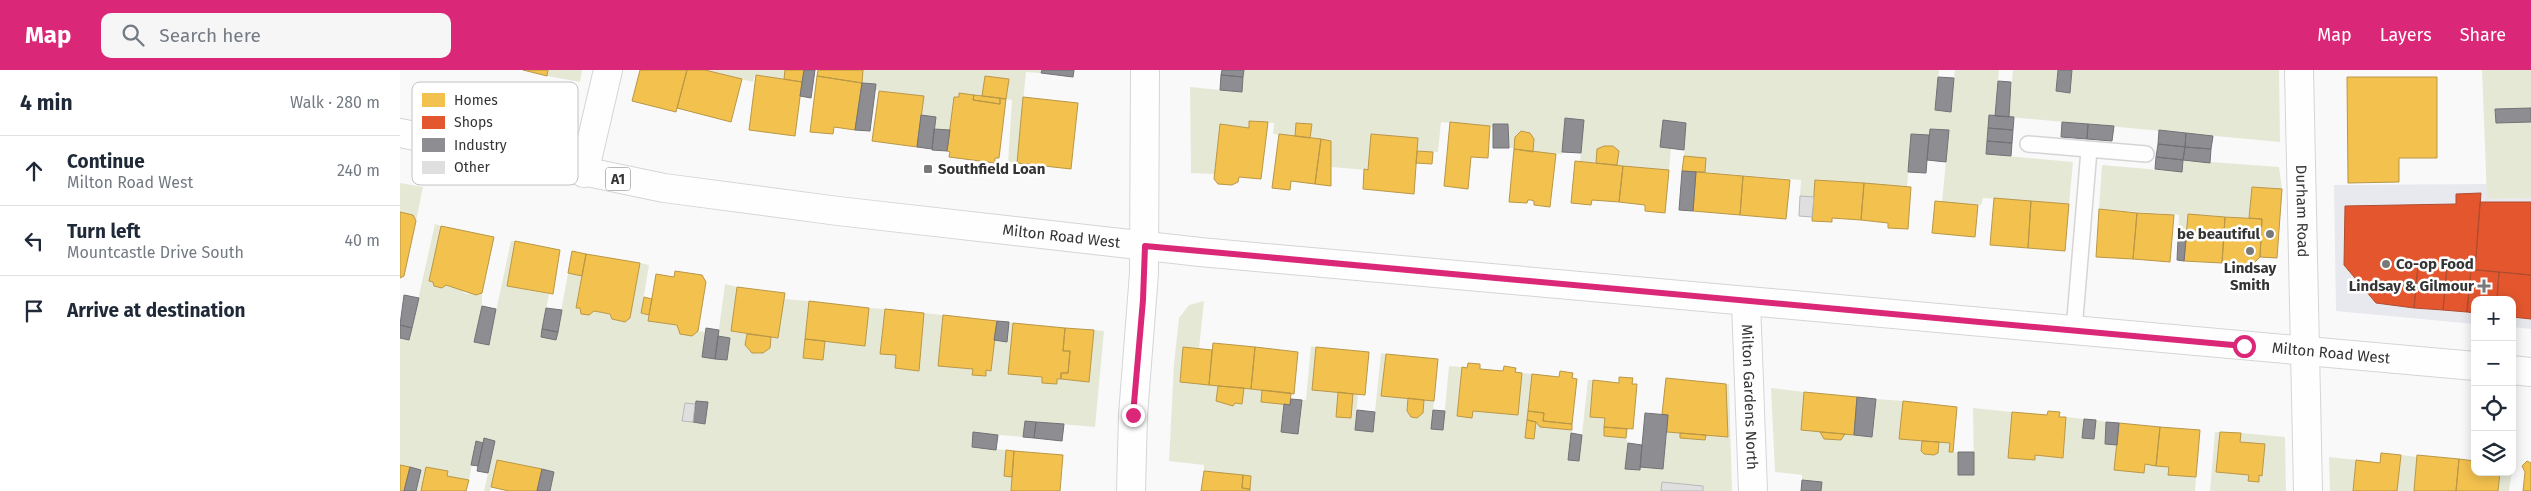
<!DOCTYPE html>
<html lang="en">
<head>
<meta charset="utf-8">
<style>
  body { margin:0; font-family:"Fira Sans",sans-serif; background:#f6f6f7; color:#1f2937 }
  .controls { position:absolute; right:15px; bottom:15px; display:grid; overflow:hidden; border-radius:10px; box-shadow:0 2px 12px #0003 }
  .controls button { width:45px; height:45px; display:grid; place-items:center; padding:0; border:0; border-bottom:1px solid #e0e1e3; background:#fff; color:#1f2937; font:25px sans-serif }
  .stop { position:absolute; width:15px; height:15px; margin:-11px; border:4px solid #db2777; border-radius:50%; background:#fff }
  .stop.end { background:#db2777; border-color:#fff; box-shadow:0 1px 5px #0008 }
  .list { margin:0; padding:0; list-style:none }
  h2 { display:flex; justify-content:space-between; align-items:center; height:65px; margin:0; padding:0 20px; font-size:21px }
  h2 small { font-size:16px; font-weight:400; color:#747a83 }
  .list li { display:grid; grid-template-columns:32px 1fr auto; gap:15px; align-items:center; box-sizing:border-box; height:70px; padding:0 20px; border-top:1px solid #e0e1e3 }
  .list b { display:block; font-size:19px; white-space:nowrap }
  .list p { margin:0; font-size:16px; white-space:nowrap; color:#747a83 }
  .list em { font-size:16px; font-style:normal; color:#747a83 }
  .icon { flex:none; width:28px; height:28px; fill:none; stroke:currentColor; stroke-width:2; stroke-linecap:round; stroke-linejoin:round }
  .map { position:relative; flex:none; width:2131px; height:421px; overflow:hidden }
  header { display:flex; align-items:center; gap:30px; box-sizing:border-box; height:70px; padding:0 25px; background:#db2777; color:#fff }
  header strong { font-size:24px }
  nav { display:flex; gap:28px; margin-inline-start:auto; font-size:18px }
  .search { width:350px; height:45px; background:#f6f6f7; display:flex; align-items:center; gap:12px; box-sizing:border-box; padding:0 18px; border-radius:10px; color:#747a83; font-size:19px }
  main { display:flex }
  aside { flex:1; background:#fff }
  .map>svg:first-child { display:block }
  .built { fill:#e7e9ee }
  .green { fill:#e6e8d6; fill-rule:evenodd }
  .homes { fill:#f2c14e; stroke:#b99746 }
  .shops { fill:#e4572e; stroke:#af4c30 }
  .industry { fill:#8d8d92; stroke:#727276 }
  .building { fill:#e0dfe0; stroke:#b8b8b9 }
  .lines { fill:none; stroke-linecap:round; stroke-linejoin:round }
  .lane-casing { stroke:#d5d5d6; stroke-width:18 }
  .street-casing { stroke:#d5d5d6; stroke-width:30 }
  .secondary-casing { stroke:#d5d5d6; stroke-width:30 }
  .primary-casing { stroke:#d5d5d6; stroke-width:30 }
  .lane { stroke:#fefefe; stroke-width:15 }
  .street { stroke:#fefefe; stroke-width:28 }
  .secondary { stroke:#fefefe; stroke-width:28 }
  .primary { stroke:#fefefe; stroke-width:28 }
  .route { stroke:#db2777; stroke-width:6 }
  .poi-dot { fill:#79797a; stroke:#fff; stroke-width:2 }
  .labels { text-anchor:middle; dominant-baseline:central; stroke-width:5; stroke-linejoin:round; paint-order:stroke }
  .shield { fill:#fff; stroke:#717172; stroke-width:1 }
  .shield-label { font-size:14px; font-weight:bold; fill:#343435 }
  .poi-label { font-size:15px; font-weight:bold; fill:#343435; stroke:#fff; text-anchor:start }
  .street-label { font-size:15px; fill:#343435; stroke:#fff }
  .key { fill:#fff; stroke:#c2c2c2; stroke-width:1 }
  .key-label { font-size:14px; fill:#343435 }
</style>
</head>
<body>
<header>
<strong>Map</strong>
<div class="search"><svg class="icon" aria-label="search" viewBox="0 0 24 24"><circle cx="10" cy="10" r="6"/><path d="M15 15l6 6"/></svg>Search here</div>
<nav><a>Map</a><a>Layers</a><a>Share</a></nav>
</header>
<main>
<aside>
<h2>4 min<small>Walk · 280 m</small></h2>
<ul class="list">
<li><svg class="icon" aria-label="ahead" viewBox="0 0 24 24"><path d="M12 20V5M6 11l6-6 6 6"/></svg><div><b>Continue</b><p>Milton Road West</p></div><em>240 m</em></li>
<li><svg class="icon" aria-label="left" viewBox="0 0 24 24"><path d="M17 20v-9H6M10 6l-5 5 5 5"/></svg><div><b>Turn left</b><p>Mountcastle Drive South</p></div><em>40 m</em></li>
<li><svg class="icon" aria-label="arrive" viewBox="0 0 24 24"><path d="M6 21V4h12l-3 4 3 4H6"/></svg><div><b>Arrive at destination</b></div></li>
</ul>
</aside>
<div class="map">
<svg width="2131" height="421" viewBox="0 0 2131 421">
  <rect width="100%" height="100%" fill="#f9f9fa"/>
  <path class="built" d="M 2087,114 L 2088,129 L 2131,128 L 2131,259 L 2112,257 L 2112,230 L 2075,230 L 2075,254 L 1936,241 L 1934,115 Z"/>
  <path class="green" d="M 148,0 L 182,0 L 180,12 L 147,6 Z
    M 306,0 L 385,0 L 384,9 L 355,5 L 353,12 Z
    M 463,0 L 642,0 L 641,3 L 626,2 L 617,93 L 608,93 L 612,30 L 606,29 L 608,9 L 585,6 L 582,26 L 559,23 L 559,27 L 554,27 L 550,60 L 534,59 L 521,45 L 523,26 L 475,20 L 476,14 L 462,13 Z
    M 844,0 L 1539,0 L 1535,40 L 1550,42 L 1555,0 L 1599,0 L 1595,46 L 1589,45 L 1586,84 L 1673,92 L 1669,134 L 1583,128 L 1581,135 L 1542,132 L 1549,60 L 1530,59 L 1529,65 L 1511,64 L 1507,117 L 1416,110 L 1414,127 L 1400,126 L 1401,110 L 1305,102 L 1306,88 L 1284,86 L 1286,53 L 1264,50 L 1271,78 L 1269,100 L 1217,95 L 1219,81 C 1211,75 1206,75 1197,79 L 1196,93 L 1180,92 L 1184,51 L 1165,49 L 1162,84 L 1133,82 L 1134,69 L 1130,63 L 1121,61 L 1115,67 L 1114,78 L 1109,78 L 1108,54 L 1093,54 L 1093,57 L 1041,52 L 1038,82 L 1017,81 L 1018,68 L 971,65 L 968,100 L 931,97 L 931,71 L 910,68 L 912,54 L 896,53 L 895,66 L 873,64 L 874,53 L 850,51 L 849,58 L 821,54 L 815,104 L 791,103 L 790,17 L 841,22 Z
    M 1613,0 L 1658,0 L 1656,21 L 1669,23 L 1672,0 L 1879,0 L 1880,72 L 1609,47 Z
    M 2082,0 L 2131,0 L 2131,38 L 2095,39 L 2096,52 L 2131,52 L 2131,128 L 2087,129 Z
    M 1783,90 L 1879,97 L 1882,119 L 1852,117 L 1849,148 L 1788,144 L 1786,170 L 1778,170 L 1779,145 L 1699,139 L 1702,95 L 1782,102 Z
    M 0,113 L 23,117 L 16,151 L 0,142 Z
    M 35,154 L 41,156 L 29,211 L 33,212 L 34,216 L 41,218 L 46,215 L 61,218 L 64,223 L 76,225 L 82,223 L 82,236 L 89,274 L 111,171 L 115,171 L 107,216 L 149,224 L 141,267 L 156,269 L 168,203 L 182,206 L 176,238 L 180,238 L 181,244 L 189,245 L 194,241 L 210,244 L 212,249 L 225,252 L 240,193 L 249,195 L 241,243 L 249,245 L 248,251 L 277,255 L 280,264 L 298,261 L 306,262 L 302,287 L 327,290 L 330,268 L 318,266 L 325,214 L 337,217 L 331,261 L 347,264 L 345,275 C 351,286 362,286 370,278 L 371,267 L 378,268 L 384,229 L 409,231 L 403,288 L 423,290 L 425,271 L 465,276 L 469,238 L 485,239 L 481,284 L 496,285 L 496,298 L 518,301 L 524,243 L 543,245 L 538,296 L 573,299 L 572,305 L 586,306 L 586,300 L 591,300 L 594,270 L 607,271 L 609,252 L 613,253 L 608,304 L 642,307 L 642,313 L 657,314 L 657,309 L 689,311 L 694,260 L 704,261 L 695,357 L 625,351 L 623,367 L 573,363 L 572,377 L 606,380 L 604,406 L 612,407 L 611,421 L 150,421 L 154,402 L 97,390 L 90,421 L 84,421 L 95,372 L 84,368 L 83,373 L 76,372 L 69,410 L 47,406 L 48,401 L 27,397 L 21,421 L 16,421 L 20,400 L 0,395 L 0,268 L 9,270 ZM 296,331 L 308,333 L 305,354 L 282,350 L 285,333 L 295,334 Z
    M 804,231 L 799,279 L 783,277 L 780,311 L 818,316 L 817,331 L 833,336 L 835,333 L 842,334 L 844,318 L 862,320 L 861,332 L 884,334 L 882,362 L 898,363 L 902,330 L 906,330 L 911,276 L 916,277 L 912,319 L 938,322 L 936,346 L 950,348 L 953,324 L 958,324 L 955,360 L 973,361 L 981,283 L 986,284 L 982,326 L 1008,328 L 1007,341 L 1011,347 L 1017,348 L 1023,343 L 1024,330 L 1034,331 L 1031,359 L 1043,360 L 1049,296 L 1062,297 L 1057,346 L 1073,341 L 1118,345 L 1122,303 L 1132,304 L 1125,368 L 1134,369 L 1136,352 L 1140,357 L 1172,360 L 1169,390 L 1179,391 L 1188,310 L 1193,310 L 1190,346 L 1205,348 L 1204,366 L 1226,368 L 1228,373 L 1226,399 L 1240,400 L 1240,397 L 1263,399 L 1267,362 L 1280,363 L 1280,368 L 1305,370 L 1306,365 L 1328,367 L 1326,314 L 1329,314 L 1332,421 L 850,421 L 851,406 L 804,401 L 804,395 L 769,391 L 774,294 L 779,248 L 789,235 Z
    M 1371,318 L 1404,322 L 1401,360 L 1420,362 L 1424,369 L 1440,370 L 1445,364 L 1472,367 L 1476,329 L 1503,331 L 1499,369 L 1522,371 L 1521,381 L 1524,384 L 1538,383 L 1539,372 L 1550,373 L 1549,382 L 1558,382 L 1558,404 L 1574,404 L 1573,338 L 1612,342 L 1608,388 L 1635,390 L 1635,385 L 1663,388 L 1666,347 L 1684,349 L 1682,368 L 1694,369 L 1696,350 L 1706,352 L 1705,374 L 1717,375 L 1715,400 L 1744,403 L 1745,394 L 1769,397 L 1768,405 L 1796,407 L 1795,421 L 1421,421 L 1422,412 L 1402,410 L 1402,405 L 1375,402 Z
    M 1815,362 L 1820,362 L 1817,402 L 1849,405 L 1849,411 L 1858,412 L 1859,405 L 1862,406 L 1865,375 L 1840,372 L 1841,363 L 1885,367 L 1886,421 L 1810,421 Z
    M 2001,385 L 2017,387 L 2014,421 L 1997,421 Z
    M 1929,387 L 1956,390 L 1953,421 L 1930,421 Z
    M 2100,402 L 2112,402 L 2109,421 L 2098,421 Z"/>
  <path class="homes" d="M 123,0 L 148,0 L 147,6 Z
    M 240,0 L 287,0 L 276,42 L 232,31 Z
    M 287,0 L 305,0 L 342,9 L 331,52 L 277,38 Z
    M 385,0 L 404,0 L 402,12 L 384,9 Z
    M 418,0 L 463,0 L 462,13 L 417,6 Z
    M 356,5 L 402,12 L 395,66 L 349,60 Z
    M 417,6 L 462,13 L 455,60 L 434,57 L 433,64 L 410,62 Z
    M 585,6 L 609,9 L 606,29 L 582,26 Z
    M 1947,7 L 2037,7 L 2037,88 L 1999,88 L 1999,112 L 1948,113 Z
    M 479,21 L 524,26 L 517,77 L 472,71 Z
    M 559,23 L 574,25 L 573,30 L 600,34 L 600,28 L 606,29 L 599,88 L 595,88 L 595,93 L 549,87 L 550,82 L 547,81 L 554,27 L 559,27 Z
    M 574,25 L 600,28 L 600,34 L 573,30 Z
    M 623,27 L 678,33 L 671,99 L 617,93 Z
    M 849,51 L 868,52 L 861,109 L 839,107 L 838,112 L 832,115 L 818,114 L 814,109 L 820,54 L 849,58 Z
    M 1050,52 L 1090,56 L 1088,88 L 1071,87 L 1068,119 L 1044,116 Z
    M 896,53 L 912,54 L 910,68 L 895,66 Z
    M 1121,61 L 1130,63 L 1134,69 L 1133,82 L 1114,79 L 1115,67 Z
    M 879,64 L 921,69 L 915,114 L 891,111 L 890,120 L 872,118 Z
    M 971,64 L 1018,68 L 1014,124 L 963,119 L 964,99 L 968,100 Z
    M 921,69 L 931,71 L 931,116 L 915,114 Z
    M 1204,76 L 1213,76 L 1219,81 L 1217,95 L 1196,93 L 1197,79 Z
    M 1114,79 L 1156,84 L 1150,137 L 1134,135 L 1134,131 L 1131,130 L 1128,130 L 1127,133 L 1109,132 Z
    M 1017,81 L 1033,82 L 1032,94 L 1016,93 Z
    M 1284,86 L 1306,88 L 1305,102 L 1282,101 Z
    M 1175,91 L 1223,96 L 1219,132 L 1192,130 L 1191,135 L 1171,133 Z
    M 1223,96 L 1269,100 L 1265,143 L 1245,141 L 1245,135 L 1219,132 Z
    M 1296,102 L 1343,106 L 1340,145 L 1293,141 Z
    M 1343,106 L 1390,110 L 1386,149 L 1340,145 Z
    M 1415,110 L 1464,113 L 1461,150 L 1432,148 L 1432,152 L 1412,151 Z
    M 1464,113 L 1511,117 L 1508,159 L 1488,158 L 1488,153 L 1461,150 Z
    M 1852,117 L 1882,119 L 1877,188 L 1860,187 L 1862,149 L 1849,148 Z
    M 1594,128 L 1631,131 L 1628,178 L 1590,175 Z
    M 1535,131 L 1578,135 L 1575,167 L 1532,163 Z
    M 1631,131 L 1669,134 L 1665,181 L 1628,178 Z
    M 1699,139 L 1737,143 L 1733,189 L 1696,187 Z
    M 0,142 L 13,145 L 16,151 L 4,206 L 0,208 Z
    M 1737,143 L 1774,145 L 1770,192 L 1733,189 Z
    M 1788,144 L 1825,147 L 1822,193 L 1784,191 Z
    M 1825,147 L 1862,149 L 1860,187 L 1851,196 L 1822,193 Z
    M 41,156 L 94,167 L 82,223 L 76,225 L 46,215 L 42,218 L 34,216 L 33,212 L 29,211 Z
    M 115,171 L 160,180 L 153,224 L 107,216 Z
    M 172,181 L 186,184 L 182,206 L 168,203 Z
    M 186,184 L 240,193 L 230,248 L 225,252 L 212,249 L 210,244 L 194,241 L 189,245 L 181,244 L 180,238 L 176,238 Z
    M 275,201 L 302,205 L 306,212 L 298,261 L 292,266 L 280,264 L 277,255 L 248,251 L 256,204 L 274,207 Z
    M 337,217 L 385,223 L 378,268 L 331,261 Z
    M 244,227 L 252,229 L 249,245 L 241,243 Z
    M 409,231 L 469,238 L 465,276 L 405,269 Z
    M 485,239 L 524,243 L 519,301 L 495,298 L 496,285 L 480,284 Z
    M 543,245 L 597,251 L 591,301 L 586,300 L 586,306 L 572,305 L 573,299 L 538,296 Z
    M 613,253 L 665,258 L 663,281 L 670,281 L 668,303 L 661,303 L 661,309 L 657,309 L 657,314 L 642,313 L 642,307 L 608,304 Z
    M 665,258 L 694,260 L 689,312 L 661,309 L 661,303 L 668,303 L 670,281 L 663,281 Z
    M 347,264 L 371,267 L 370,278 L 363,283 L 352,283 L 345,275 Z
    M 405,269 L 425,271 L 423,290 L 403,288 Z
    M 813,273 L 855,277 L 851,319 L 809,315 Z
    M 783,277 L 812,280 L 809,315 L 780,312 Z
    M 855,277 L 898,282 L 894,324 L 851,319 Z
    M 916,277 L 969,282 L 965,325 L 912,320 Z
    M 986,284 L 1038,289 L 1034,331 L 981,326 Z
    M 1068,293 L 1080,294 L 1080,299 L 1103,301 L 1104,296 L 1116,298 L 1115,302 L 1122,303 L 1118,345 L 1073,341 L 1072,348 L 1057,346 L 1062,297 L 1067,298 Z
    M 1160,301 L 1173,303 L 1172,308 L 1177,309 L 1172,354 L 1143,351 L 1144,343 L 1128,341 L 1132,304 L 1159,307 Z
    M 1219,307 L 1233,308 L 1232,314 L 1237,314 L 1233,359 L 1204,357 L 1205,348 L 1190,347 L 1193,310 L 1219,313 Z
    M 1266,308 L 1326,314 L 1328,367 L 1267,362 L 1268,345 L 1262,344 Z
    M 818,316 L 844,318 L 842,334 L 835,333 L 833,336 L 816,331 Z
    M 862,320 L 891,323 L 890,335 L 861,332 Z
    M 938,322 L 953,324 L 951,348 L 936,347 Z
    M 1404,322 L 1457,327 L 1454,365 L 1401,360 Z
    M 1008,328 L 1024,330 L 1023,343 L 1017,348 L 1011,347 L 1007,341 Z
    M 1503,331 L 1557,337 L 1553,382 L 1549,382 L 1550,373 L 1499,369 Z
    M 1128,341 L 1144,343 L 1143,351 L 1172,354 L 1172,360 L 1140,357 L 1136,352 L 1127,350 Z
    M 1648,341 L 1660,342 L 1659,347 L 1666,347 L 1663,388 L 1635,385 L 1635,390 L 1608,388 L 1612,342 L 1647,345 Z
    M 1127,350 L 1136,352 L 1134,369 L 1125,368 Z
    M 1719,353 L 1760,357 L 1756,396 L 1745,394 L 1744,403 L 1714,400 Z
    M 1204,357 L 1227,359 L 1226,368 L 1204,366 Z
    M 1760,357 L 1800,360 L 1796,407 L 1768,405 L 1769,397 L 1756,396 Z
    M 1420,362 L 1445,364 L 1441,370 L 1424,369 Z
    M 1820,362 L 1841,363 L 1840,372 L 1865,374 L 1862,406 L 1859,405 L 1859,412 L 1848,411 L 1849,405 L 1816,402 Z
    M 1280,363 L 1306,365 L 1305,370 L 1280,368 Z
    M 1522,371 L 1539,372 L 1538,383 L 1534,385 L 1524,384 L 1521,381 Z
    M 606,380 L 614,381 L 612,407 L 604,406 Z
    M 614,381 L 663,385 L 660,421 L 611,421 Z
    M 1981,383 L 2001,385 L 1997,421 L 1953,421 L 1956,390 L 1980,393 Z
    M 2017,385 L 2059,389 L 2056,421 L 2014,421 Z
    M 2059,389 L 2075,391 L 2075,402 L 2100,402 L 2098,421 L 2056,421 Z
    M 97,390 L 142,399 L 137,421 L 109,421 L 91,417 Z
    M 2127,391 L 2131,393 L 2131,421 L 2123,421 L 2125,402 L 2122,396 Z
    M 0,395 L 10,397 L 4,421 L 0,421 Z
    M 26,397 L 48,401 L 47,406 L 69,410 L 66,421 L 21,421 Z
    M 804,401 L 843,405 L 842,418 L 850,419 L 850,421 L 801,421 Z
    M 843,405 L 851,406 L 850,419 L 842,418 Z"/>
  <path class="shops" d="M 2081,123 L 2075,200 L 2018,195 L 2014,238 L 1976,233 L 1944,195 L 1945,136 L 2056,134 L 2056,124 Z
    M 2080,132 L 2131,132 L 2131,205 L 2075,200 Z
    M 2018,195 L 2047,197 L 2043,240 L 2014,238 Z
    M 2047,197 L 2071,199 L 2067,242 L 2043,240 Z
    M 2071,199 L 2099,202 L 2097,230 L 2075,230 L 2075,243 L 2067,242 Z
    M 2099,202 L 2131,205 L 2131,249 L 2112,247 L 2112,230 L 2097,230 Z"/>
  <path class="industry" d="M 404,0 L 415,0 L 411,28 L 400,26 Z
    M 642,0 L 674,0 L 673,7 L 641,3 Z
    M 822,0 L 844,0 L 843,7 L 821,5 Z
    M 1658,0 L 1672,0 L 1670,23 L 1656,21 Z
    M 821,5 L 843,7 L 842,22 L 820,20 Z
    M 1538,7 L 1554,8 L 1551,42 L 1535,40 Z
    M 1598,11 L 1611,12 L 1609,47 L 1595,46 Z
    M 462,13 L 476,14 L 470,61 L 455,60 Z
    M 2131,38 L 2131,52 L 2096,53 L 2095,39 Z
    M 521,45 L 536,47 L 532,79 L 517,77 Z
    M 1589,45 L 1614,47 L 1613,60 L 1588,58 Z
    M 1165,48 L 1184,50 L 1181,83 L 1162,82 Z
    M 1263,50 L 1286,53 L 1284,80 L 1260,77 Z
    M 1662,52 L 1688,54 L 1687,69 L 1661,67 Z
    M 1093,54 L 1108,54 L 1109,78 L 1093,78 Z
    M 1688,54 L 1714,56 L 1712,71 L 1687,69 Z
    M 1588,58 L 1613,60 L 1612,73 L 1587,71 Z
    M 534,59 L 550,60 L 547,81 L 532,80 Z
    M 1530,59 L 1549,60 L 1546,92 L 1527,90 Z
    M 1759,60 L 1786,63 L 1785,77 L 1758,74 Z
    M 1786,63 L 1813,66 L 1811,79 L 1785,77 Z
    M 1511,64 L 1529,65 L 1526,103 L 1508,102 Z
    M 1587,71 L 1612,73 L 1611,86 L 1586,84 Z
    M 1758,74 L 1785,77 L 1783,90 L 1756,87 Z
    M 1785,77 L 1811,79 L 1810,93 L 1783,90 Z
    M 1756,87 L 1783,90 L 1782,102 L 1755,99 Z
    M 1282,101 L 1296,102 L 1293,141 L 1279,140 Z
    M 1778,170 L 1786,170 L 1784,191 L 1777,190 Z
    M 4,225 L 19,228 L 12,258 L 0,255 Z
    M 82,236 L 96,239 L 89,275 L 74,272 Z
    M 146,238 L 162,240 L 158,262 L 142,259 Z
    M 597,251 L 609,252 L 607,272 L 594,270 Z
    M 0,255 L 12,258 L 9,270 L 0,268 Z
    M 306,258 L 319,260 L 315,289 L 302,287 Z
    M 142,259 L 158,262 L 156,270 L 141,267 Z
    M 318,266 L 330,268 L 327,290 L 315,289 Z
    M 1457,327 L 1476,329 L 1472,367 L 1454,365 Z
    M 891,329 L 902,330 L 898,364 L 881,362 L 884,334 L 890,335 Z
    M 296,331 L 308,332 L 305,354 L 293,352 Z
    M 957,340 L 975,342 L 973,362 L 955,360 Z
    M 1033,340 L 1045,341 L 1043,360 L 1031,359 Z
    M 1245,343 L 1268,345 L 1263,399 L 1240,397 Z
    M 1684,349 L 1696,350 L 1694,369 L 1682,368 Z
    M 625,351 L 636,352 L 634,368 L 623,367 Z
    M 636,352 L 664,354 L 662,371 L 634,368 Z
    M 1706,352 L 1719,353 L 1717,375 L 1705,374 Z
    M 573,362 L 598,365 L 596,380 L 572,377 Z
    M 1171,363 L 1182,365 L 1179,391 L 1168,390 Z
    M 84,368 L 95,371 L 88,403 L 77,401 Z
    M 76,371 L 83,373 L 78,396 L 71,395 Z
    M 1228,373 L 1242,375 L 1240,400 L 1225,399 Z
    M 1558,382 L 1574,382 L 1574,405 L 1558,405 Z
    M 10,397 L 21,400 L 16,421 L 4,421 Z
    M 142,399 L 154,402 L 150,421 L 137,421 Z
    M 1402,410 L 1422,412 L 1421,421 L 1401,421 Z"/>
  <path class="building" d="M 1400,126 L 1414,127 L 1412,147 L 1399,146 Z
    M 285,333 L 295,334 L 293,352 L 282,351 Z
    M 1262,412 L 1303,416 L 1303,421 L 1261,421 Z"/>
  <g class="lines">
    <g class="lane-casing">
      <path id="lane" d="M 1628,74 L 1746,84
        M 1674,260 L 1689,80"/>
    </g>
    <g class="street-casing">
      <g id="street">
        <path id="s1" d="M 1899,0 L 1908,421"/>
        <path d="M 184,103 L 208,0"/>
        <path id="s2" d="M 1346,232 L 1353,421"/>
      </g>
    </g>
    <g class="secondary-casing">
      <path id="secondary" d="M 731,421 L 733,345 L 744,203 L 745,0"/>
    </g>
    <g class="primary-casing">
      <g id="primary">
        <path id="s3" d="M 0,63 L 264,118 L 438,141 L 800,182 L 2075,296"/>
        <path d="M 2112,300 L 2131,302"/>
      </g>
    </g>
    <use href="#lane" class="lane"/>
    <use href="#street" class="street"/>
    <use href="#secondary" class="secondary"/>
    <use href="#primary" class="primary"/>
  </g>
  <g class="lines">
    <path class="route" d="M 733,345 L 743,230 L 745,176 L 1844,276"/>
  </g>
  <g class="poi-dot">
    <rect x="523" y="94" width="10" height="10" rx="2.5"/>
    <circle cx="1870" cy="164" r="5"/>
    <circle cx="1850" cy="181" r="5"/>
    <circle cx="1986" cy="194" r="5"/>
    <path d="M2081.5 208.5h5v5h5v5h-5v5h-5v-5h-5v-5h5z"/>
  </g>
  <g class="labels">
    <rect class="shield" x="205.5" y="97.5" width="25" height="23" rx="4"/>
    <g class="shield-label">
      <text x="218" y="109">A1</text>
    </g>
    <g class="poi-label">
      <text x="538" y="99">Southfield Loan</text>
      <text x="1860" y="164" text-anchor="end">be beautiful</text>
      <text x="1996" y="194">Co-op Food</text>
      <text x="1850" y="198" text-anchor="middle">Lindsay<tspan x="1850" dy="17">Smith</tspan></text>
      <text x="2074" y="216" text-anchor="end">Lindsay &amp; Gilmour</text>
    </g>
    <g class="street-label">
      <text stroke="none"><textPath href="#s1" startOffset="141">Durham Road</textPath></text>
      <text stroke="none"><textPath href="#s3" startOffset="670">Milton Road West</textPath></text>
      <text stroke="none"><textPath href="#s3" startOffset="1945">Milton Road West</textPath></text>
      <text stroke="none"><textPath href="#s2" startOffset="95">Milton Gardens North</textPath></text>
    </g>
  </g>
  <rect x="12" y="12" width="166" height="103" rx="8" class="key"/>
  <rect x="22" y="23" width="23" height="14" fill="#f2c14e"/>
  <rect x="22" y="46" width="23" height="13" fill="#e4572e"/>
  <rect x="22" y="68" width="23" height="14" fill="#8d8d92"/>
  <rect x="22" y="91" width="23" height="13" fill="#e0dfe0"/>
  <g class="key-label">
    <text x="54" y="35">Homes</text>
    <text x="54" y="57">Shops</text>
    <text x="54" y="80">Industry</text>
    <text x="54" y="102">Other</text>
  </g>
</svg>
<div class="controls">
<button>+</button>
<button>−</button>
<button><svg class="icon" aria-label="locate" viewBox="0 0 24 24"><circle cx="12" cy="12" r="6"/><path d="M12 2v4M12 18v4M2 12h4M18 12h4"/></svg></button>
<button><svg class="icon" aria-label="layers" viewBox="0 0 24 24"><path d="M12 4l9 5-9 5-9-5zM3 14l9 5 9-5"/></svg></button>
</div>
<div class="stop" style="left:1844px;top:276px"></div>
<div class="stop end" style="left:733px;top:345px"></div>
</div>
</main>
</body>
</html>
